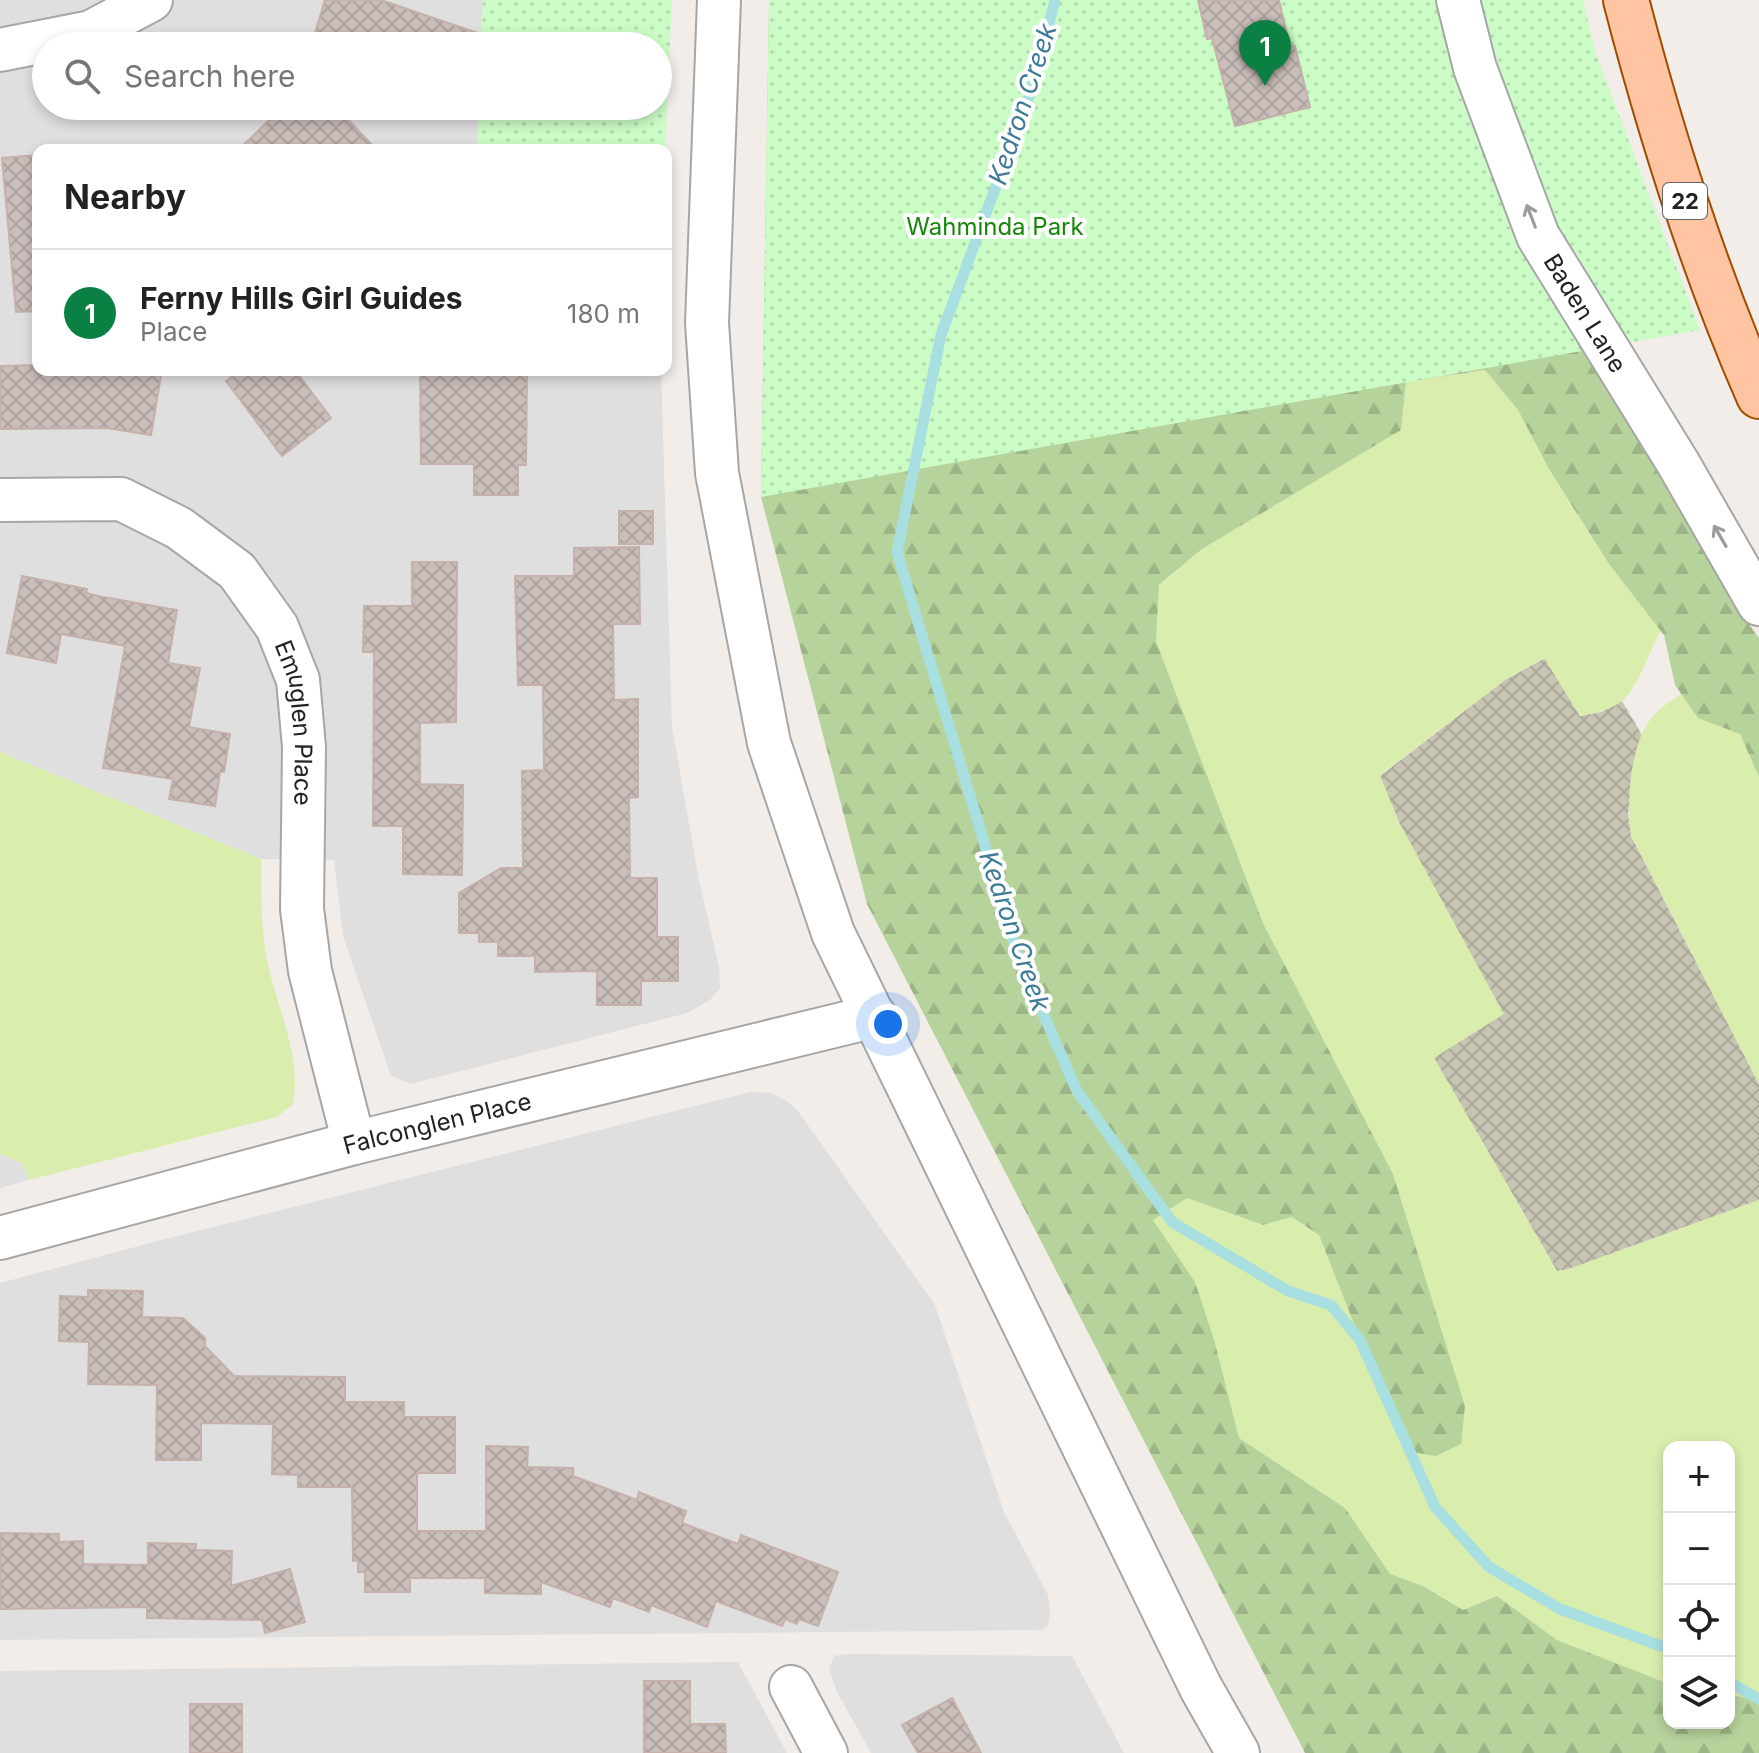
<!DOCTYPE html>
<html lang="en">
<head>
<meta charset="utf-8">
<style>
  body { margin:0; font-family:Inter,sans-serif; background:#f2f2f2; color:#222 }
  .controls { position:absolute; right:24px; bottom:24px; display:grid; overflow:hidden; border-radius:16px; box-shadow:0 4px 12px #0003 }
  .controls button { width:72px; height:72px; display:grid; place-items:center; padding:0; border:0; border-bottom:2px solid #e0e0e0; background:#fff; color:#222; font:40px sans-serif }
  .you { position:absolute; left:888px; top:1024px; width:28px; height:28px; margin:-20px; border:6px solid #fff; border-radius:50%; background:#1a73e8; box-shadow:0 0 0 12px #1a73e833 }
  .badge { display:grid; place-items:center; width:52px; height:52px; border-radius:50%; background:#0b8043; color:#fff; font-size:26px; font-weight:700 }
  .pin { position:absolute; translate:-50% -66px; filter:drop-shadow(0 2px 4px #0008) }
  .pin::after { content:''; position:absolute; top:42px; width:28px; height:24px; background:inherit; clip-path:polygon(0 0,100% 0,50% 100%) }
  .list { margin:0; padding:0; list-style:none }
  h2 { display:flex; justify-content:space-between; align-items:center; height:104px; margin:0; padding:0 32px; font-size:34px }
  h2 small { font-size:26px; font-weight:400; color:#767676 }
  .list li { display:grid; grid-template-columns:52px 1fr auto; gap:24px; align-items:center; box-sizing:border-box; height:128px; padding:0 32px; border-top:2px solid #e0e0e0 }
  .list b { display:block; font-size:30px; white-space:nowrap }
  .list p { margin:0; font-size:26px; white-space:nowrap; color:#767676 }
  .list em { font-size:26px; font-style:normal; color:#767676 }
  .icon { flex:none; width:44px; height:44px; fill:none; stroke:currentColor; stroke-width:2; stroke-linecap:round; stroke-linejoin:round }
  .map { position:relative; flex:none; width:1759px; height:1753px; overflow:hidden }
  .search { position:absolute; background:#fff; box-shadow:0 4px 12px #0003; left:32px; top:32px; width:640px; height:88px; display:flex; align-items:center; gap:20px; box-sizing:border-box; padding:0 28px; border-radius:44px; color:#767676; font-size:30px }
  .panel { position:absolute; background:#fff; box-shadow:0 4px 12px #0003; left:32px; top:144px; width:640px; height:232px; border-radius:16px }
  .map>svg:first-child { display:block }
  .residential { fill:#e0dfdf }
  .construction { fill:url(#construction-cross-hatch) }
  .grass { fill:#d9edad }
  .forest { fill:url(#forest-firs) }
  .park { fill:url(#park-dots) }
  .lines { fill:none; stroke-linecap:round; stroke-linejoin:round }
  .stream { stroke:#a8dfe1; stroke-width:11 }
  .building { fill:url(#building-cross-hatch); stroke:#c5b0aa; stroke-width:2 }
  .minor-casing { stroke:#a6a6a6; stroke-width:46 }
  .major-casing { stroke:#a04c00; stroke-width:48 }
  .minor { stroke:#fff; stroke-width:42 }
  .major { stroke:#ffc4a1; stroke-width:44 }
  .oneway { stroke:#9c9c9c }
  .labels { text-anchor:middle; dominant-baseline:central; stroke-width:8; stroke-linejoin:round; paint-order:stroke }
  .shield { fill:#fff; stroke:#646464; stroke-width:2 }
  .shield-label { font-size:22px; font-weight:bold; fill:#222 }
  .park-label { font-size:24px; fill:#158807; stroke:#fff }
  .street-label { font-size:24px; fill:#222; stroke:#fff }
  .water-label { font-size:26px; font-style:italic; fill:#3e7b96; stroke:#fff }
</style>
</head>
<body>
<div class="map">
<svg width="1759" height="1753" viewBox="0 0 1759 1753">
  <defs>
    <pattern id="construction-cross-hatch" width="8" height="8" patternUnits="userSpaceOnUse" patternTransform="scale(2)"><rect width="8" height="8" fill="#c8c4b3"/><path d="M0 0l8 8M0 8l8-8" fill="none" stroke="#aca89a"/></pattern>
    <pattern id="forest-firs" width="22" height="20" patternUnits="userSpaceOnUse" patternTransform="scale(2)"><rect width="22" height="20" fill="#b7d39c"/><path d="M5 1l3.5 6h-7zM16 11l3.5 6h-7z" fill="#9db586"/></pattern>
    <pattern id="park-dots" width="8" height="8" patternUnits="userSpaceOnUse" patternTransform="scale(2)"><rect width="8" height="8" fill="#ccfcc6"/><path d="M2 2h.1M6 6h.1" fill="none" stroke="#afd8aa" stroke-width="1.8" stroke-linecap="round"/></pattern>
    <pattern id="building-cross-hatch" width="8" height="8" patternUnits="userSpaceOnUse" patternTransform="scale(2)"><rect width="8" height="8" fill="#cabebb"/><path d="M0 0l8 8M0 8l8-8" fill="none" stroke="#ada3a0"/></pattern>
  </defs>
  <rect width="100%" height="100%" fill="#f2ede8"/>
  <path class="residential" d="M 0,0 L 483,0 L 481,46 L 46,46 L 46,106 L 479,106 L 477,150 L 38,150 L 38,370 L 661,370 L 672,727 L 699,880 L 719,967 L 720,988 L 710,1000 L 687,1013 L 411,1084 L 391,1076 L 343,936 L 334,860 L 261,859 L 0,752 Z
    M 751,1092 L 771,1093 L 787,1101 L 798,1111 L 935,1305 L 1004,1512 L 1048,1595 L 1050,1614 L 1048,1625 L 1042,1630 L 0,1640 L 0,1283 L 150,1243 Z
    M 0,1154 L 22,1163 L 29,1180 L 0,1188 Z
    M 846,1654 L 1072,1656 L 1124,1753 L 871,1753 L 837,1692 L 829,1668 L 834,1656 Z
    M 738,1662 L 787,1753 L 0,1753 L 0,1671 Z"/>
  <path class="construction" d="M 1545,658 L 1580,716 L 1601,712 L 1622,701 L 1642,735 L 1637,747 L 1628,814 L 1631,836 L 1759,1084 L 1759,1200 L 1569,1269 L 1557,1271 L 1434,1058 L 1399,822 L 1380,776 L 1505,680 Z"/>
  <path class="grass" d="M 1485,370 L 1518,410 L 1549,469 L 1609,564 L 1661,630 C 1650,650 1639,685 1623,700 C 1612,710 1594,713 1580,716 L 1544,658 L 1505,680 L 1380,775 L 1399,822 L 1504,1014 L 1434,1058 L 1557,1271 L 1569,1269 L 1759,1200 L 1759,1699 L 1729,1695 L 1729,1447 L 1669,1447 L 1669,1684 L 1557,1640 L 1497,1596 L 1463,1610 L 1423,1586 L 1390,1574 L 1345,1508 L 1239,1438 L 1215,1343 L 1153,1220 L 1187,1198 L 1263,1225 L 1292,1217 L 1319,1235 L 1395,1428 L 1464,1406 L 1393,1174 L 1263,923 L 1156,641 L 1159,586 L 1202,549 L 1401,430 L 1406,382 Z
    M 1682,694 L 1698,718 L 1740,733 L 1759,777 L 1759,1084 L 1631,835 C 1626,804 1630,750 1648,723 C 1656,710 1669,702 1682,694 Z
    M 0,752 L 261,859 C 262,894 260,930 268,965 C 278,1010 302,1058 293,1104 L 277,1117 L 29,1180 L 22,1163 L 0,1154 Z"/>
  <path class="forest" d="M 769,0 L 1516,266 L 1603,376 L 1736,606 L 1759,638 L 1759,777 L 1740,734 L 1698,718 L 1675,685 L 1664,635 L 1609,564 L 1549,469 L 1518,410 L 1485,370 L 1406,382 L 1401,430 L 1202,549 L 1159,585 L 1156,641 L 1263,923 L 1393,1174 L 1465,1406 L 1461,1444 L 1436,1456 L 1412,1452 L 1395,1428 L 1319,1235 L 1292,1217 L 1263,1225 L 1187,1198 L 1153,1220 L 1195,1282 L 1215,1343 L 1239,1438 L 1345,1508 L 1390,1574 L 1423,1586 L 1463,1610 L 1497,1596 L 1557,1640 L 1669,1684 L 1669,1723 L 1729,1723 L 1729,1695 L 1759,1699 L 1759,1753 L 1305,1753 L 867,904 L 761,497 Z"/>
  <path class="park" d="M 483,0 L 672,0 L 665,150 L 477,150 L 479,106 L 658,106 L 658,46 L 481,46 Z
    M 769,0 L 1583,0 L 1596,54 L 1700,330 L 761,497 Z"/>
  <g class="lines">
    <path class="stream" d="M 1055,0 L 1033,86 L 941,335 L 897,552 L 1018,956 L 1077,1091 L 1172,1222 L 1288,1291 L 1331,1305 L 1360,1340 L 1435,1507 L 1489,1567 L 1560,1609 L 1669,1649
      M 1729,1682 L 1759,1699"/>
  </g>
  <path class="building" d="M 325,0 L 381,0 L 501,41 L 500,46 L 320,46 L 322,39 L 314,36 Z
    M 1198,0 L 1279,0 L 1290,47 L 1295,46 L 1310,107 L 1235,126 L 1212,38 L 1207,39 Z
    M 284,106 L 335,106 L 377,150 L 238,150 Z
    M 38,155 L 38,311 L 16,312 L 2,158 Z
    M 38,365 L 38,370 L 162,370 L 151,435 L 107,428 L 0,429 L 0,366 Z
    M 241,370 L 295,370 L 331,418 L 282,456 L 226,381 Z
    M 420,370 L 527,370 L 526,465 L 518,465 L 518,495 L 474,495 L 474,464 L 421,464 Z
    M 619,511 L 653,511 L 653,544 L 619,544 Z
    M 639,547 L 640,624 L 613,624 L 614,700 L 638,699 L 638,797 L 629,798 L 630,878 L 657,878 L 657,937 L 678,937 L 678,981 L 641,981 L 641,1005 L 597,1005 L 597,971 L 535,972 L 535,956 L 498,956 L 498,942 L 479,942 L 479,933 L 459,933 L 459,893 L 501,868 L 523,868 L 522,771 L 544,770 L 543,685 L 518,685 L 515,576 L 574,576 L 574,548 Z
    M 412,562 L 457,562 L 456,722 L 420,723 L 420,784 L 463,785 L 462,875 L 403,874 L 403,826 L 373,826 L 374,652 L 363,652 L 364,606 L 412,606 Z
    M 22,576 L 87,589 L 86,593 L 103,597 L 177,610 L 168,663 L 200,668 L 189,727 L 230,734 L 224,772 L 220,772 L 215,806 L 169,799 L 173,779 L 103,768 L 125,646 L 61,634 L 56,663 L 7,653 Z
    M 88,1290 L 143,1291 L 142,1317 L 183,1318 L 205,1338 L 205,1346 L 234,1376 L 345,1377 L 345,1402 L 404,1402 L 404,1417 L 455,1417 L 455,1473 L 417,1473 L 417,1531 L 486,1531 L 486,1446 L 528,1447 L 527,1467 L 573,1468 L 573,1476 L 637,1500 L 639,1492 L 686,1511 L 682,1523 L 738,1544 L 741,1535 L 838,1572 L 818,1626 L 799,1619 L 797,1624 L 785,1619 L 782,1626 L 716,1601 L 707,1627 L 651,1605 L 649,1612 L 613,1598 L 610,1607 L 541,1582 L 541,1594 L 485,1593 L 485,1578 L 410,1578 L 410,1592 L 365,1592 L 365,1572 L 358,1572 L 358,1560 L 353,1561 L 352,1487 L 298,1487 L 298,1475 L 272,1474 L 273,1424 L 201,1423 L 201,1460 L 156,1460 L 157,1385 L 88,1384 L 89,1342 L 59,1341 L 60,1296 L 88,1297 Z
    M 0,1533 L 59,1534 L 59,1542 L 83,1541 L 83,1564 L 148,1565 L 148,1543 L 196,1544 L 196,1550 L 232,1551 L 231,1586 L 290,1569 L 305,1622 L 265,1633 L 262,1620 L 147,1618 L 147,1607 L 0,1609 Z
    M 644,1681 L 690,1681 L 690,1724 L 725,1724 L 726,1753 L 644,1753 Z
    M 952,1698 L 981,1753 L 918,1753 L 902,1725 Z
    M 190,1704 L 242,1704 L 242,1753 L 190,1753 Z"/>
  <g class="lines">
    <g class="minor-casing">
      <g id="minor">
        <path d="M 719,0 L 707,323 L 717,473 L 769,743 L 833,933 L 1201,1688 L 1238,1753"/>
        <path id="s1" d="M 1458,0 L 1475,68 L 1538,236 L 1678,463 L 1759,604"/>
        <path d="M 0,50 L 91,32 L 151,0"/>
        <path id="s2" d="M 0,500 L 121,499 L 179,528 L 237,571 L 277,627 L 298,680 L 304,747 L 302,909 L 310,971 L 354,1143"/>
        <path id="s3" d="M 0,1238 L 354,1143 L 875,1016"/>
        <path d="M 791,1687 L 826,1753"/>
      </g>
    </g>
    <g class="major-casing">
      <path id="major" d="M 1626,0 C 1661,135 1703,268 1759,396"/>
    </g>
    <use href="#minor" class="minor"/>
    <use href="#major" class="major"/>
  </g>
  <defs><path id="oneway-shaft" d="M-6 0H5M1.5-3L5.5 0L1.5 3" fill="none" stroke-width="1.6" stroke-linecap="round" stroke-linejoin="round" transform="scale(2)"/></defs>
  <g class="oneway">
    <use href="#oneway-shaft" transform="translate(1531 216) rotate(-111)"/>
    <use href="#oneway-shaft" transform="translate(1720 536) rotate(-120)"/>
  </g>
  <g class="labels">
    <rect class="shield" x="1663" y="183" width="44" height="36" rx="6"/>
    <g class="shield-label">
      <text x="1685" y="201">22</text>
    </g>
    <g class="park-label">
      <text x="995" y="226">Wahminda Park</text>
    </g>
    <g class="street-label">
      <text stroke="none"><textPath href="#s1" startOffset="340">Baden Lane</textPath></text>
      <text stroke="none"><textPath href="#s2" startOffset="426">Emuglen Place</textPath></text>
      <text stroke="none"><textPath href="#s3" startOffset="452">Falconglen Place</textPath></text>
    </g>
    <g class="water-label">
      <text transform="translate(1022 104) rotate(-72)">Kedron Creek</text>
      <text transform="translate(1015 931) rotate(71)">Kedron Creek</text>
    </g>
  </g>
</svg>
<div class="controls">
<button>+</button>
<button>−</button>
<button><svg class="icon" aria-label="locate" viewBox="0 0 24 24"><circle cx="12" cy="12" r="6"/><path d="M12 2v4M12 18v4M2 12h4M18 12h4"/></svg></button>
<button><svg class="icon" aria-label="layers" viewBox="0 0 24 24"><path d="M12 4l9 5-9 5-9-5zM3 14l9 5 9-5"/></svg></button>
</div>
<div class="you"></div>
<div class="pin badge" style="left:1265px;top:86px">1</div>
<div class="search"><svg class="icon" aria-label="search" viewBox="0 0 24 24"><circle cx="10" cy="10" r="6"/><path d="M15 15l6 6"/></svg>Search here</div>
<section class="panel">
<h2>Nearby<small></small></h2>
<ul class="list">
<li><span class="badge">1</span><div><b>Ferny Hills Girl Guides</b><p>Place</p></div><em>180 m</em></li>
</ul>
</section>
</div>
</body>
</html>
